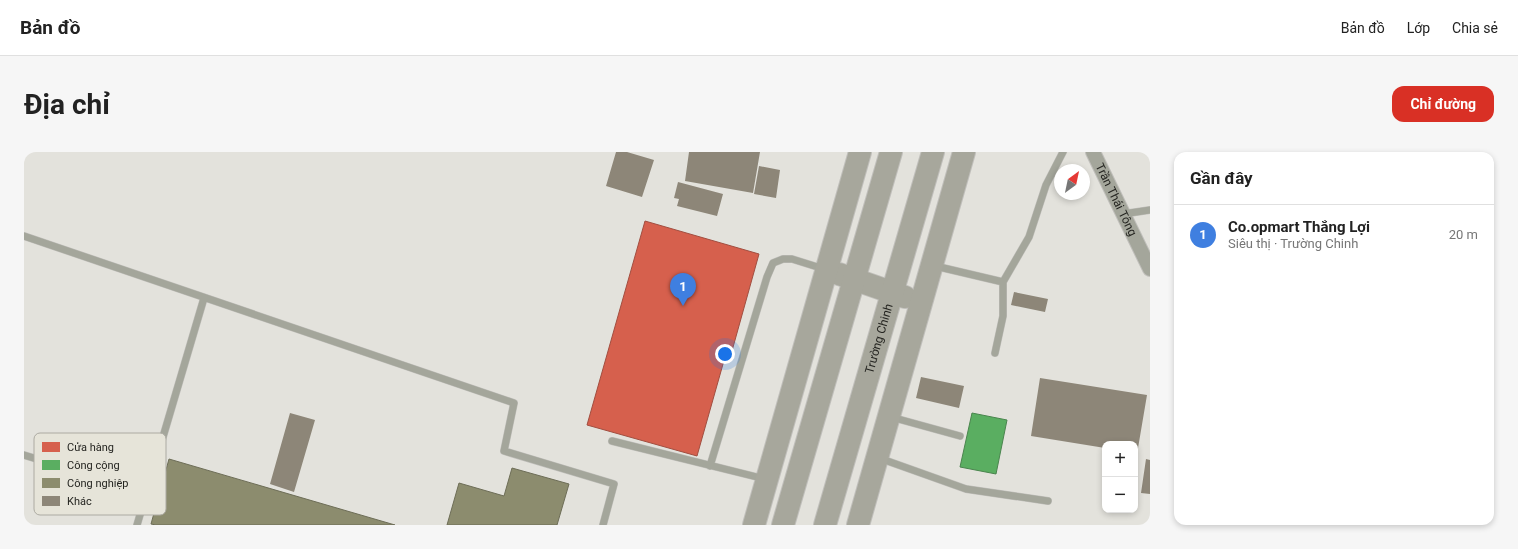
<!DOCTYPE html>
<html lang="vi">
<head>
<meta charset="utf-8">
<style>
  body { margin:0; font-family:Roboto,sans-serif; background:#f6f6f6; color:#222 }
  .controls { position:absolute; right:12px; bottom:12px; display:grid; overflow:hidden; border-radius:8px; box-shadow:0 2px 6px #0003 }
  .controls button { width:36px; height:36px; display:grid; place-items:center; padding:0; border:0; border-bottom:1px solid #e0e0e0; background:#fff; color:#222; font:20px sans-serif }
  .compass { position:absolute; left:1030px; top:12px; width:36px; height:36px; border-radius:50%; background:#fff; box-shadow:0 2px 6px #0003; rotate:33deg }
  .you { position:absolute; left:701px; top:202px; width:14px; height:14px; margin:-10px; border:3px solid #fff; border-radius:50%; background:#1a73e8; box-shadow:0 0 0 6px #1a73e833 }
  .badge { display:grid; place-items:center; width:26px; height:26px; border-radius:50%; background:#d93025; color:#fff; font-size:13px; font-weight:700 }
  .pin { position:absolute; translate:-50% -33px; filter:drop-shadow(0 1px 2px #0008) }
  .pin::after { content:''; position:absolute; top:21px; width:14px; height:12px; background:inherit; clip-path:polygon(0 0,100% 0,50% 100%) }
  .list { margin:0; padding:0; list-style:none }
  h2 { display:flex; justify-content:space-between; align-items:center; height:52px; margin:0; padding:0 16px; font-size:17px }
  h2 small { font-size:13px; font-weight:400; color:#767676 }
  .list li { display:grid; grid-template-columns:26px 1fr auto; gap:12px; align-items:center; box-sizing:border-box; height:60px; padding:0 16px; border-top:1px solid #e0e0e0 }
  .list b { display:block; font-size:15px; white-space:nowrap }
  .list p { margin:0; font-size:13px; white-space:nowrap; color:#767676 }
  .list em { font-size:13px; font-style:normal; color:#767676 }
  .map { position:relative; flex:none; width:1126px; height:373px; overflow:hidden; border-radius:12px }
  header { display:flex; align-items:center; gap:24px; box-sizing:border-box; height:56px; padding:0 20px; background:#fff; border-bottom:1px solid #e0e0e0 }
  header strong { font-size:19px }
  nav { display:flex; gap:22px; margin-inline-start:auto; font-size:14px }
  .intro { display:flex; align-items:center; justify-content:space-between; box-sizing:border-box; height:96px; padding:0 24px }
  h1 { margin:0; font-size:28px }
  .button { padding:10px 18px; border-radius:12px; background:#d93025; color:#fff; font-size:14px; font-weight:700 }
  main { display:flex; gap:24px; padding:0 24px }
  aside { flex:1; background:#fff; border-radius:12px; box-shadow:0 2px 6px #0003 }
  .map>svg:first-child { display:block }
  .shops { fill:#d6604d; stroke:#a14e40 }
  .public { fill:#5aae61; stroke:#4a854e }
  .industry { fill:#8c8c6e; stroke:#6d6d57 }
  .building { fill:#8d8678 }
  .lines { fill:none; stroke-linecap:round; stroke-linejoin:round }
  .lane-casing { stroke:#c0bfbb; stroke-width:8 }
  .street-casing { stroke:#c0bfbb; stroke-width:16 }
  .primary-casing { stroke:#c0bfbb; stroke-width:24 }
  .lane { stroke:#a4a69b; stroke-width:7 }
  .street { stroke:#a4a69b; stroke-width:14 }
  .primary { stroke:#a7a79c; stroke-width:22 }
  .labels { text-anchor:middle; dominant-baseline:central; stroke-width:4; stroke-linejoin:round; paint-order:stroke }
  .street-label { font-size:12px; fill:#242420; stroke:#e6e4d9 }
  .key { fill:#e6e4d9; stroke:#acaaa2; stroke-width:1 }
  .key-label { font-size:11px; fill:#242420 }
</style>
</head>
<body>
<header>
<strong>Bản đồ</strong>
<nav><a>Bản đồ</a><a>Lớp</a><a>Chia sẻ</a></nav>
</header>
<div class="intro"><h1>Địa chỉ</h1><a class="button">Chỉ đường</a></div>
<main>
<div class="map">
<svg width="1126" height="373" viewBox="0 0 1126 373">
  <rect width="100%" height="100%" fill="#e3e2dc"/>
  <path class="shops" d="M 621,69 L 735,102 L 706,206 L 701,205 L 673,304 L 563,273 Z"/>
  <path class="public" d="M 948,261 L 983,268 L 972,322 L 936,315 Z"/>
  <path class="industry" d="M 145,307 L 371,373 L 132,373 L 127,372 Z
    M 488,316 L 545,332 L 533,373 L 423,373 L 435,331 L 480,344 Z"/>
  <path class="building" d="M 592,0 L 603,0 L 630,8 L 618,45 L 582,34 Z
    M 665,0 L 736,0 L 729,41 L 661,29 Z
    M 735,14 L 756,18 L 752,46 L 730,42 Z
    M 654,30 L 699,42 L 693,64 L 653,54 L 655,47 L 650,46 Z
    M 990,140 L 1024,147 L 1021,160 L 987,153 Z
    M 897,225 L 940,234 L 935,256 L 892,246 Z
    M 1016,226 L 1123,243 L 1113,302 L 1111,301 L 1111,292 L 1081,292 L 1081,296 L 1007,284 Z
    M 266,261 L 291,268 L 270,340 L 246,332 Z
    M 1122,307 L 1126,308 L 1126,342 L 1117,341 Z"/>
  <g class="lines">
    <g class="lane-casing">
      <path id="lane" d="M 1099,62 L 1126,58
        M 0,84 L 490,251 L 480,299 L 590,332 L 579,373
        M 911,114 L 979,130
        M 971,201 L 979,164 L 979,130 L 1005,85 L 1022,33 L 1039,0
        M 867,265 L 936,284
        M 588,289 L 741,327
        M 0,303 L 122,340
        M 855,306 L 942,337 L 1024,349
        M 686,314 L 743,125 L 749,111 L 759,107 L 768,107 L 800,117
        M 113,373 L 180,146"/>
    </g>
    <g class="street-casing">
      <g id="street">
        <path id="s1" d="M 1069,0 L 1126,117"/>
      </g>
    </g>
    <g class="primary-casing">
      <g id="primary">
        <path d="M 815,122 L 881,145"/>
        <path d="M 730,373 L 836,0"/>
        <path d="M 759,373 L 867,0"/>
        <path id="s2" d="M 801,373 L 909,0"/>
        <path d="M 834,373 L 940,0"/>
      </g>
    </g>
    <use href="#lane" class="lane"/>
    <use href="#street" class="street"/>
    <use href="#primary" class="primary"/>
  </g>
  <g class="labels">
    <g class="street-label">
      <text stroke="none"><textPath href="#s1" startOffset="53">Trần Thái Tông</textPath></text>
      <text stroke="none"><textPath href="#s2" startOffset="194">Trường Chinh</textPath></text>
    </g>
  </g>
  <rect x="10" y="281" width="132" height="82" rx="6" class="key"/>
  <rect x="18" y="290" width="18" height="10" fill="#d6604d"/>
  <rect x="18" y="308" width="18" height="10" fill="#5aae61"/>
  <rect x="18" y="326" width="18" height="10" fill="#8c8c6e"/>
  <rect x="18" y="344" width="18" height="10" fill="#8d8678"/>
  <g class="key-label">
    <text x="43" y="299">Cửa hàng</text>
    <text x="43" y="317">Công cộng</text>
    <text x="43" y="335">Công nghiệp</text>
    <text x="43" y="353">Khác</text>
  </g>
</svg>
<div class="controls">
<button>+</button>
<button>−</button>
</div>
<svg class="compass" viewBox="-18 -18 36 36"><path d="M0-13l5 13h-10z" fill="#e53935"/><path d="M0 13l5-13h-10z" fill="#767676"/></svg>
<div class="you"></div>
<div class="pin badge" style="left:659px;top:154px;background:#3f7fe0">1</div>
</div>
<aside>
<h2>Gần đây<small></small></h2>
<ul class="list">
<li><span class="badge" style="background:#3f7fe0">1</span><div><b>Co.opmart Thắng Lợi</b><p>Siêu thị · Trường Chinh</p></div><em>20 m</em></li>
</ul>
</aside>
</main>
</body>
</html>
